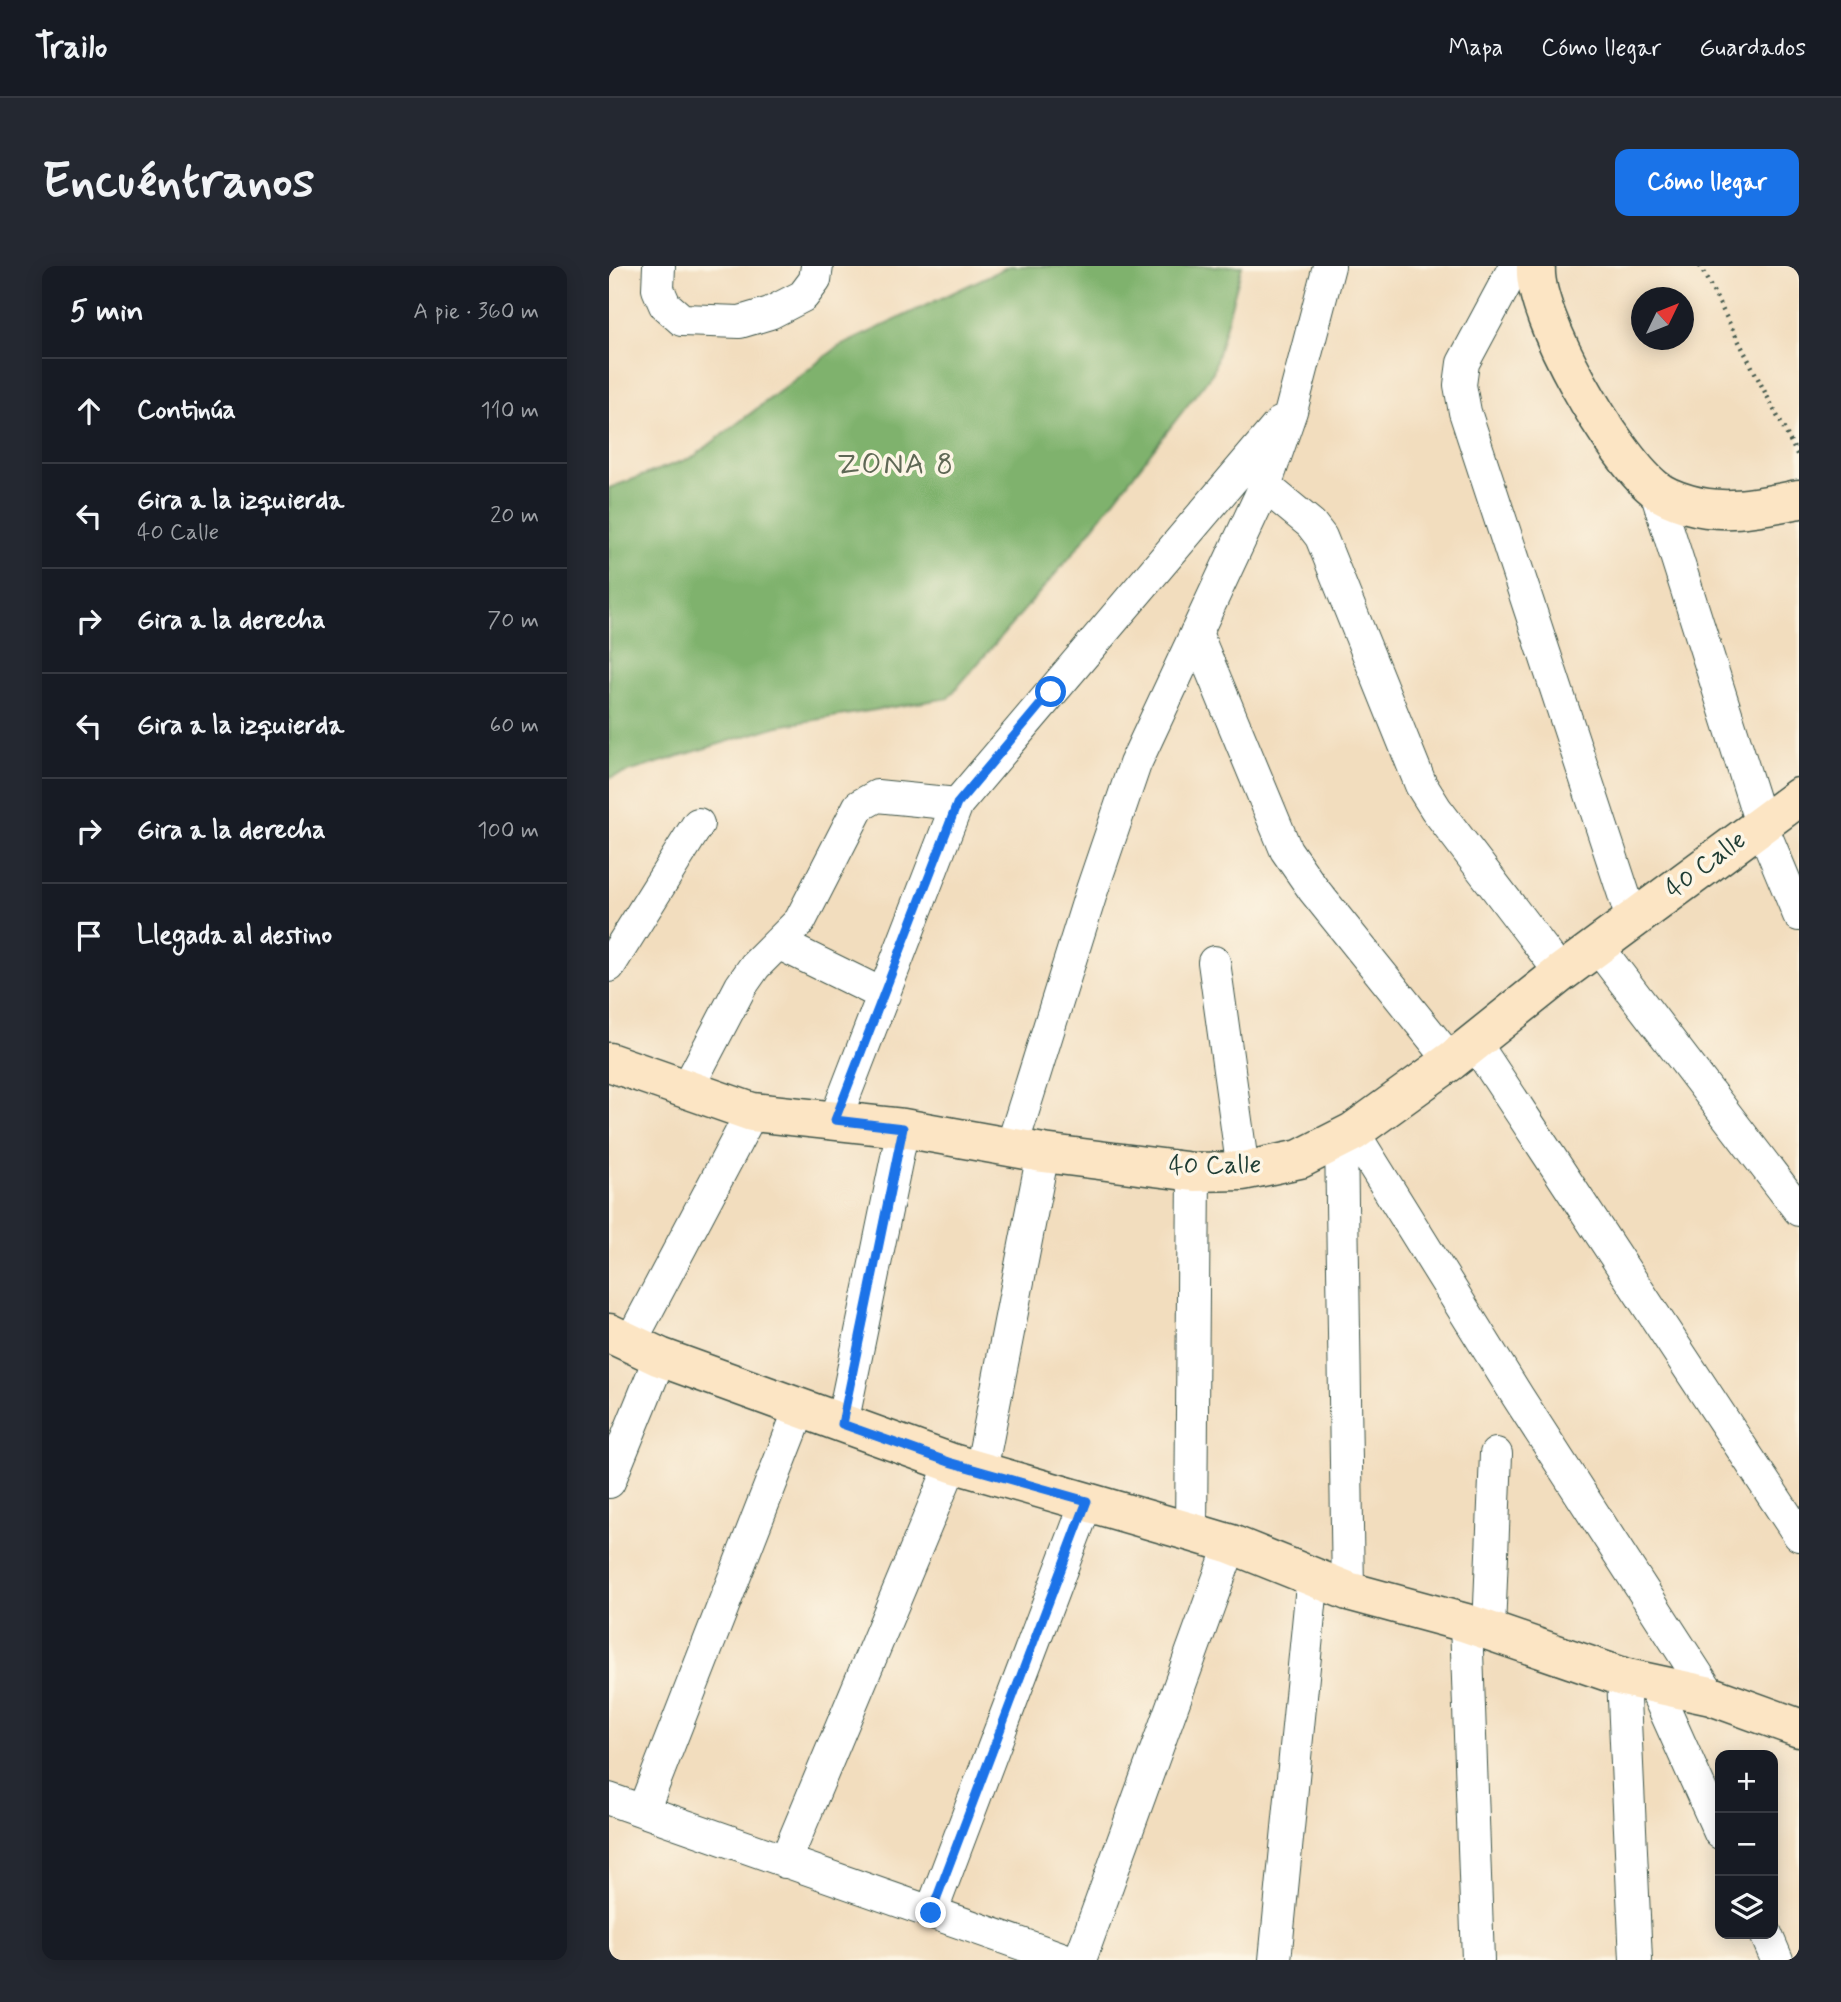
<!DOCTYPE html>
<html lang="es">
<head>
<meta charset="utf-8">
<style>
  body { margin:0; font-family:Mynerve,sans-serif; background:#242831; color:#f1f3f6 }
  .controls { position:absolute; right:21px; bottom:21px; display:grid; overflow:hidden; border-radius:14px; box-shadow:0 4px 18px #0003 }
  .controls button { width:63px; height:63px; display:grid; place-items:center; padding:0; border:0; border-bottom:2px solid #363941; background:#171b24; color:#f1f3f6; font:35px sans-serif }
  .compass { position:absolute; left:1022px; top:21px; width:63px; height:63px; border-radius:50%; background:#171b24; box-shadow:0 4px 18px #0003; rotate:47deg }
  .stop { position:absolute; width:21px; height:21px; margin:-16px; border:5px solid #1a73e8; border-radius:50%; background:#fff }
  .stop.end { background:#1a73e8; border-color:#fff; box-shadow:0 2px 7px #0008 }
  .list { margin:0; padding:0; list-style:none }
  h2 { display:flex; justify-content:space-between; align-items:center; height:91px; margin:0; padding:0 28px; font-size:30px }
  h2 small { font-size:23px; font-weight:400; color:#9ea1a6 }
  .list li { display:grid; grid-template-columns:46px 1fr auto; gap:21px; align-items:center; box-sizing:border-box; height:105px; padding:0 28px; border-top:2px solid #363941 }
  .list b { display:block; font-size:26px; white-space:nowrap }
  .list p { margin:0; font-size:23px; white-space:nowrap; color:#9ea1a6 }
  .list em { font-size:23px; font-style:normal; color:#9ea1a6 }
  .icon { flex:none; width:38px; height:38px; fill:none; stroke:currentColor; stroke-width:2; stroke-linecap:round; stroke-linejoin:round }
  .map { position:relative; flex:none; width:1190px; height:1694px; overflow:hidden; border-radius:14px }
  header { display:flex; align-items:center; gap:42px; box-sizing:border-box; height:98px; padding:0 35px; background:#171b24; border-bottom:2px solid #363941 }
  header strong { font-size:33px }
  nav { display:flex; gap:38px; margin-inline-start:auto; font-size:24px }
  .intro { display:flex; align-items:center; justify-content:space-between; box-sizing:border-box; height:168px; padding:0 42px }
  h1 { margin:0; font-size:49px }
  .button { padding:18px 32px; border-radius:14px; background:#1a73e8; color:#fff; font-size:24px; font-weight:700 }
  main { display:flex; gap:42px; padding:0 42px }
  aside { flex:1; background:#171b24; border-radius:14px; box-shadow:0 4px 18px #0003 }
  .map>svg:first-child { display:block }
  .forest { fill:#7fb26d; stroke:#4f7850; stroke-width:2 }
  .lines { fill:none; stroke-linecap:round; stroke-linejoin:round }
  .street-casing { stroke:#3f5549; stroke-width:34 }
  .secondary-casing { stroke:#3f5549; stroke-width:41 }
  .path { stroke:#3f5549; stroke-width:4.5; stroke-dasharray:2 5; stroke-linecap:butt }
  .street { stroke:#fff; stroke-width:32 }
  .secondary { stroke:#fce5c4; stroke-width:38 }
  .route { stroke:#1a73e8; stroke-width:9 }
  .labels { text-anchor:middle; dominant-baseline:central; stroke-width:7; stroke-linejoin:round; paint-order:stroke }
  .street-label { font-size:26px; fill:#1f3d34; stroke:#fcf5e5 }
  .quarter-label { font-size:30px; letter-spacing:2px; fill:#5f6855; stroke:#fcf5e5 }
</style>
</head>
<body>
<header>
<strong>Trailo</strong>
<nav><a>Mapa</a><a>Cómo llegar</a><a>Guardados</a></nav>
</header>
<div class="intro"><h1>Encuéntranos</h1><a class="button">Cómo llegar</a></div>
<main>
<aside>
<h2>5 min<small>A pie · 360 m</small></h2>
<ul class="list">
<li><svg class="icon" aria-label="ahead" viewBox="0 0 24 24"><path d="M12 20V5M6 11l6-6 6 6"/></svg><div><b>Continúa</b></div><em>110 m</em></li>
<li><svg class="icon" aria-label="left" viewBox="0 0 24 24"><path d="M17 20v-9H6M10 6l-5 5 5 5"/></svg><div><b>Gira a la izquierda</b><p>40 Calle</p></div><em>20 m</em></li>
<li><svg class="icon" aria-label="right" viewBox="0 0 24 24"><path d="M7 20v-9h11M14 6l5 5-5 5"/></svg><div><b>Gira a la derecha</b></div><em>70 m</em></li>
<li><svg class="icon" aria-label="left" viewBox="0 0 24 24"><path d="M17 20v-9H6M10 6l-5 5 5 5"/></svg><div><b>Gira a la izquierda</b></div><em>60 m</em></li>
<li><svg class="icon" aria-label="right" viewBox="0 0 24 24"><path d="M7 20v-9h11M14 6l5 5-5 5"/></svg><div><b>Gira a la derecha</b></div><em>100 m</em></li>
<li><svg class="icon" aria-label="arrive" viewBox="0 0 24 24"><path d="M6 21V4h12l-3 4 3 4H6"/></svg><div><b>Llegada al destino</b></div></li>
</ul>
</aside>
<div class="map">
<svg width="1190" height="1694" viewBox="0 0 1190 1694">
  <rect width="100%" height="100%" fill="#fcf5e5"/>
  <filter id="ink" filterUnits="userSpaceOnUse"><feTurbulence type="fractalNoise" baseFrequency=".0143" numOctaves="2"/><feDisplacementMap in="SourceGraphic" scale="14" xChannelSelector="R" yChannelSelector="G"/><feConvolveMatrix kernelMatrix="1 2 1 2 8 2 1 2 1" color-interpolation-filters="sRGB"/></filter>
  <filter id="wash" filterUnits="userSpaceOnUse"><feTurbulence type="fractalNoise" baseFrequency=".00686" numOctaves="4" result="noise"/><feDisplacementMap in="SourceGraphic" scale="28" xChannelSelector="R" yChannelSelector="G"/><feGaussianBlur stdDeviation="1.57" result="paint"/><feColorMatrix in="noise" values="0 0 0 0 0 0 0 0 0 0 0 0 0 0 0 0 0 1.4 0 .05"/><feComposite in="paint" operator="in"/></filter>
  <g filter="url(#wash)">
    <rect width="100%" height="100%" fill="#f2ddbe"/>
    <path class="forest" d="M 400,0 L 633,0 L 604,106 L 461,291 L 339,432 L 169,460 L 0,512 L 0,222 L 84,191 L 229,81 Z"/>
  </g>
  <g filter="url(#ink)">
    <g class="lines">
      <g class="street-casing">
        <path id="street" d="M 50,0 L 49,23 L 56,39 L 73,54 L 131,56 L 161,47 L 194,30 L 206,14 L 208,0
          M 906,0 L 854,97 L 851,119 L 856,146 L 1023,653
          M 656,220 L 702,258 L 712,271 L 812,519 L 827,543 L 952,707
          M 1046,223 L 1152,558 L 1190,649
          M 587,367 L 677,584 L 704,623 L 842,795
          M 169,677 L 275,729
          M 988,680 L 1190,944
          M 605,696 L 634,905
          M 0,700 L 89,558
          M 866,777 L 1190,1269
          M 77,825 L 132,720 L 146,700 L 191,655 L 250,540 L 268,530 L 348,538
          M 226,854 L 348,538 L 671,157
          M 744,866 L 909,1131 L 1102,1430
          M 732,873 L 739,1325
          M 403,880 L 483,624 L 526,498 L 656,220 L 682,145 L 720,0
          M 21,1077 L 143,846
          M 233,1158 L 294,862
          M 372,1205 L 434,887
          M 0,1216 L 51,1091
          M 582,1266 L 585,906
          M 857,1357 L 869,1694
          M 880,1364 L 887,1188
          M 1014,1411 L 1027,1694
          M 1044,1418 L 1111,1567
          M 0,1533 L 458,1694
          M 34,1545 L 191,1143
          M 176,1596 L 343,1197
          M 322,1647 L 478,1235
          M 1157,1668 L 1168,1694
          M 471,1694 L 622,1278
          M 666,1694 L 704,1309"/>
      </g>
      <g class="secondary-casing">
        <path id="secondary" d="M 927,0 C 923,51 1005,190 1045,222 C 1053,229 1069,235 1079,238 C 1117,249 1153,240 1190,233
          M 0,796 L 143,846 L 294,862 L 434,887 L 585,906 L 634,905 L 691,893 L 744,866 L 842,795 L 952,707 L 1190,531
          M 0,1067 L 51,1091 L 343,1197 L 582,1266 L 622,1278 L 739,1325 L 857,1357 L 1014,1411 L 1102,1430 L 1190,1462"/>
      </g>
      <path class="path" d="M 1091,0 L 1190,192"/>
      <use href="#street" class="street"/>
      <use href="#secondary" class="secondary"/>
    </g>
  </g>
  <g class="lines" filter="url(#ink)">
    <path class="route" d="M 322,1647 L 478,1235 L 343,1197 L 233,1158 L 294,862 L 226,854 L 348,538 L 442,426"/>
  </g>
  <g class="labels">
    <g class="street-label">
      <text transform="translate(1097 599) rotate(-37)">40 Calle</text>
      <text transform="translate(606 900) rotate(-1)">40 Calle</text>
    </g>
    <g class="quarter-label">
      <text x="287" y="198">ZONA 8</text>
    </g>
  </g>
</svg>
<div class="controls">
<button>+</button>
<button>−</button>
<button><svg class="icon" aria-label="layers" viewBox="0 0 24 24"><path d="M12 4l9 5-9 5-9-5zM3 14l9 5 9-5"/></svg></button>
</div>
<svg class="compass" viewBox="-18 -18 36 36"><path d="M0-13l5 13h-10z" fill="#e53935"/><path d="M0 13l5-13h-10z" fill="#9ea1a6"/></svg>
<div class="stop" style="left:442px;top:426px"></div>
<div class="stop end" style="left:322px;top:1647px"></div>
</div>
</main>
</body>
</html>
